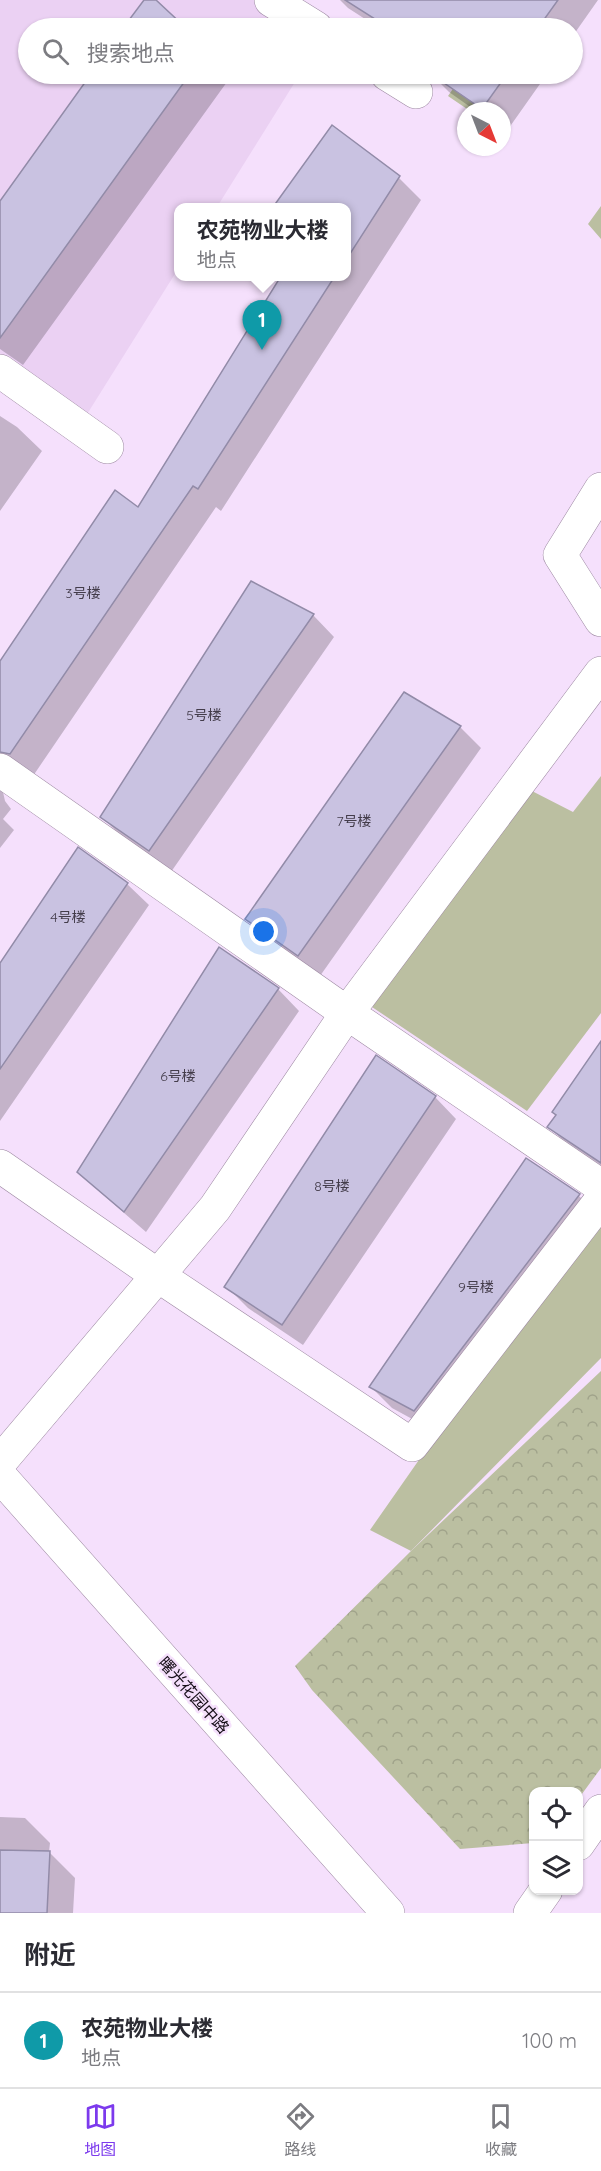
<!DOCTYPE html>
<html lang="zh">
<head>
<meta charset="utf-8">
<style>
  body { margin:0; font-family:Quicksand,"Noto Sans SC",sans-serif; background:#f2f2f3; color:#2b2b33 }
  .controls { position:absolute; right:18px; bottom:18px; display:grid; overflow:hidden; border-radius:12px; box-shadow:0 2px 4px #0004 }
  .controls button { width:54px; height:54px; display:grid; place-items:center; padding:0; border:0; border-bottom:2px solid #e1e1e2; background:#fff; color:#2b2b33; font:30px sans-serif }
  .compass { position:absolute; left:457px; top:102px; width:54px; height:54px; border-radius:50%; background:#fff; box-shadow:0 2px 4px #0004; rotate:138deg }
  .you { position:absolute; left:264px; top:932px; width:21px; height:21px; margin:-15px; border:4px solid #fff; border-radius:50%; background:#1a73e8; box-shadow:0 0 0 9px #1a73e833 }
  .badge { display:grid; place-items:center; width:39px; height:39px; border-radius:50%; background:#7c3aed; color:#fff; font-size:20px; font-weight:700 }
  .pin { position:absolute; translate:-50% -50px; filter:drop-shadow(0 2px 3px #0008) }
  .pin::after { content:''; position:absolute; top:32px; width:21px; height:18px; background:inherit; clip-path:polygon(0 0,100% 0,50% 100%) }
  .popup { position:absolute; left:174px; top:203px; width:177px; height:78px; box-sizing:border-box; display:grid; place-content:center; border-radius:12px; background:#fff; filter:drop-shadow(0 2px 4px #0005); font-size:20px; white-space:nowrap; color:#7c7c81 }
  .popup b { font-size:22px; color:#2b2b33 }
  .popup::after { content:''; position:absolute; left:50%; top:100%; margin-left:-12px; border:12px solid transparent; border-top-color:#fff }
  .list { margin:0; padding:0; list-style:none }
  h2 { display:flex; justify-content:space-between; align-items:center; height:78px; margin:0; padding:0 24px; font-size:26px }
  h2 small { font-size:20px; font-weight:400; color:#7c7c81 }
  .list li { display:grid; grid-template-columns:39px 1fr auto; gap:18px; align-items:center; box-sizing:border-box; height:96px; padding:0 24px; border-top:2px solid #e1e1e2 }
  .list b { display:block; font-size:22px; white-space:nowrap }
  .list p { margin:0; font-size:20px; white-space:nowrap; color:#7c7c81 }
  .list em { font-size:20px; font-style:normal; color:#7c7c81 }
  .icon { flex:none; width:33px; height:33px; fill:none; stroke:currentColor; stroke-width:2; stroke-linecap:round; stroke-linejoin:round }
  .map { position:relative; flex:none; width:601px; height:1913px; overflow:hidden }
  .search { position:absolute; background:#fff; box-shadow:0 2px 4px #0004; left:18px; right:18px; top:18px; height:66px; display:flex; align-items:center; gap:15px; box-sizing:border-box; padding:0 21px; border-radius:33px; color:#7c7c81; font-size:22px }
  .sheet { height:174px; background:#fff }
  nav { display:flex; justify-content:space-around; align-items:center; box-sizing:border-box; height:84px; border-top:2px solid #e1e1e2; background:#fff; font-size:16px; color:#7c7c81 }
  nav a { display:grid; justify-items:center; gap:3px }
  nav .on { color:#7c3aed }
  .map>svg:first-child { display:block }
  .built { fill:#ebd1f3 }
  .grass { fill:#bbbfa1 }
  .forest { fill:url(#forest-crowns) }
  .shadow { fill:#0003 }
  .building { fill:#c9c2e1; stroke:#928ba8; stroke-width:1.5 }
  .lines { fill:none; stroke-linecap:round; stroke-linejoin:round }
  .minor-casing { stroke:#9d89a2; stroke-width:34 }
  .minor { stroke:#fff; stroke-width:33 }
  .labels { text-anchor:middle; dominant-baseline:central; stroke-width:5; stroke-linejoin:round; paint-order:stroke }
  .number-label { font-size:14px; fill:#433c4a }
  .street-label { font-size:16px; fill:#160f18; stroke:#f5e0fc }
</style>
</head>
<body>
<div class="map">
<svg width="601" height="1913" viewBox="0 0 601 1913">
  <defs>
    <pattern id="forest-crowns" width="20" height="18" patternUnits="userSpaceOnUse" patternTransform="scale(1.5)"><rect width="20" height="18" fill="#bbbfa1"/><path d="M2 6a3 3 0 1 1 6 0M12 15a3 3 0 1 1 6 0" fill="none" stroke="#a0a38a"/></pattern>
  </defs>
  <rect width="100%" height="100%" fill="#f5e0fc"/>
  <path class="built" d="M 0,0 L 271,0 L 316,28 L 28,28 L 28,74 L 300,74 L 217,207 L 178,208 L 178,269 L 79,427 L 0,387 Z"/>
  <path class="grass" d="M 463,74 L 503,74 L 476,111 L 470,111 L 448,96 Z
    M 601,206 L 601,239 L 588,224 Z
    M 601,776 L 601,1013 L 527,1111 L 372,1007 L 530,790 L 573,812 Z
    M 601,1220 L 601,1358 L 411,1551 L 370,1530 L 465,1394 Z"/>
  <path class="forest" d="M 601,1371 L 601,1768 L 579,1798 L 578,1792 L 534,1792 L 533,1843 L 460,1849 L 312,1690 L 295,1666 L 411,1551 Z"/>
  <path class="shadow" d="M 145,0 L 153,0 L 184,28 L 125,28 Z
    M 340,0 L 598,0 L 572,37 L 572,28 L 379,28 L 348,8 Z
    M 93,74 L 230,74 L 232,75 L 23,365 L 0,349 L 0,203 Z
    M 431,74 L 547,74 L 506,132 L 502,129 L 502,111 L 476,111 L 449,92 Z
    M 399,178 L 421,200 L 221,511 L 216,507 L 33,776 L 3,792 L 5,801 L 11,809 L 3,819 L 14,830 L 0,848 L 0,663 L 139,509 L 283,276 L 346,276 L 346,208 L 275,207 Z
    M 0,416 L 17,427 L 42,451 L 0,511 Z
    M 313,615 L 334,637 L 171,872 L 124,839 L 102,817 Z
    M 460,727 L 481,748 L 320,976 L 269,940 L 247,919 Z
    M 127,884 L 149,905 L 0,1121 L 0,965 Z
    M 278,989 L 299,1011 L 146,1232 L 101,1193 L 79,1172 Z
    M 601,1043 L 601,1170 L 574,1151 L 549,1127 Z
    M 435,1097 L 456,1119 L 303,1345 L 248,1308 L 226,1286 Z
    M 527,1160 L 579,1196 L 600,1217 L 436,1432 L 392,1408 L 371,1387 Z
    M 0,1817 L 25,1818 L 50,1843 L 49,1852 L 75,1878 L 73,1913 L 0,1913 Z"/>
  <path class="building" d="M 144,0 L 156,0 L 186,28 L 123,28 Z
    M 345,0 L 558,0 L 538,28 L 389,28 Z
    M 91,74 L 190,74 L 0,338 L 0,201 Z
    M 431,74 L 507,74 L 482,109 Z
    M 332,125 L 400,176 L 346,260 L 346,207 L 273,207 Z
    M 281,276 L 335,276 L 198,489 L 193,486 L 10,754 L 0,752 L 0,661 L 115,490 L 138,507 Z
    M 251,581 L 314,614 L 149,851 L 100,817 Z
    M 404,692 L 461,726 L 298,956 L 245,919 Z
    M 78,847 L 128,883 L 0,1069 L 0,963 Z
    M 219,947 L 279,988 L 124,1212 L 77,1172 Z
    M 601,1041 L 601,1163 L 547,1127 L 556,1115 L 552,1112 Z
    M 376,1055 L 436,1096 L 282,1325 L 224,1287 Z
    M 526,1158 L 580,1194 L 414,1411 L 369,1387 Z
    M 0,1850 L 50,1851 L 47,1913 L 0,1913 Z"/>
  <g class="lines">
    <g class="minor-casing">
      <path id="minor" d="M 271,0 L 316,28
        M 387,74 L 416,92
        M 0,371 L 107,447
        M 601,489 L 560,555 L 601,620
        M 0,770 L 347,1013 L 601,1186
        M 0,1166 L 157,1275 L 412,1445 L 601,1200
        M 0,1462 L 215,1208 L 347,1013 L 601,673
        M 0,1476 L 388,1913
        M 578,1844 L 601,1811
        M 530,1913 L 546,1890"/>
    </g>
    <use href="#minor" class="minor"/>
  </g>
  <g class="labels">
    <g class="number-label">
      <text x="83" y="593">3号楼</text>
      <text x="204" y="715">5号楼</text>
      <text x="354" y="821">7号楼</text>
      <text x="68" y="917">4号楼</text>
      <text x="178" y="1076">6号楼</text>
      <text x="332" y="1186">8号楼</text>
      <text x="476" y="1287">9号楼</text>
    </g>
    <g class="street-label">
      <text transform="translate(194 1695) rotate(48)">曙光花园中路</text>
    </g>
  </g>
</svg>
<div class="controls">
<button><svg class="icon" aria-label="locate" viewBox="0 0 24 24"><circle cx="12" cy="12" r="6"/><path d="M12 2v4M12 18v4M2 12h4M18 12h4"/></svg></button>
<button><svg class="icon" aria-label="layers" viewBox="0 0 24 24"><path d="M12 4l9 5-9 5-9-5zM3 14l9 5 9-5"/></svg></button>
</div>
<svg class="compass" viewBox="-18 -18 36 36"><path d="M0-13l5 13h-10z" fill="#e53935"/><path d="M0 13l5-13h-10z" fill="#7c7c81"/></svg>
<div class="you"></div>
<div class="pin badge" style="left:262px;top:350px;background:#0f9aa8">1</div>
<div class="popup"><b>农苑物业大楼</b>地点</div>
<div class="search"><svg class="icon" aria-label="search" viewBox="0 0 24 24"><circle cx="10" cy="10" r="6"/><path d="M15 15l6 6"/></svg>搜索地点</div>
</div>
<section class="sheet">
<h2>附近<small></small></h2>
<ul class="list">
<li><span class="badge" style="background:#0f9aa8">1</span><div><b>农苑物业大楼</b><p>地点</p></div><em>100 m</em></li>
</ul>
</section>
<nav>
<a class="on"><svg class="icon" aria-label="map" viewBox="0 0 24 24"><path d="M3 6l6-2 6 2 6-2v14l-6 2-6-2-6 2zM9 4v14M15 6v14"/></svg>地图</a>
<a><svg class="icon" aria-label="directions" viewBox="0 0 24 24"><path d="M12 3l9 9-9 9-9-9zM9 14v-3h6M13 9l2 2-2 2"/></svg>路线</a>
<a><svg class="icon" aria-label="saved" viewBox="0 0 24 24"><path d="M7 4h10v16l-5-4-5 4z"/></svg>收藏</a>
</nav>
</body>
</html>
